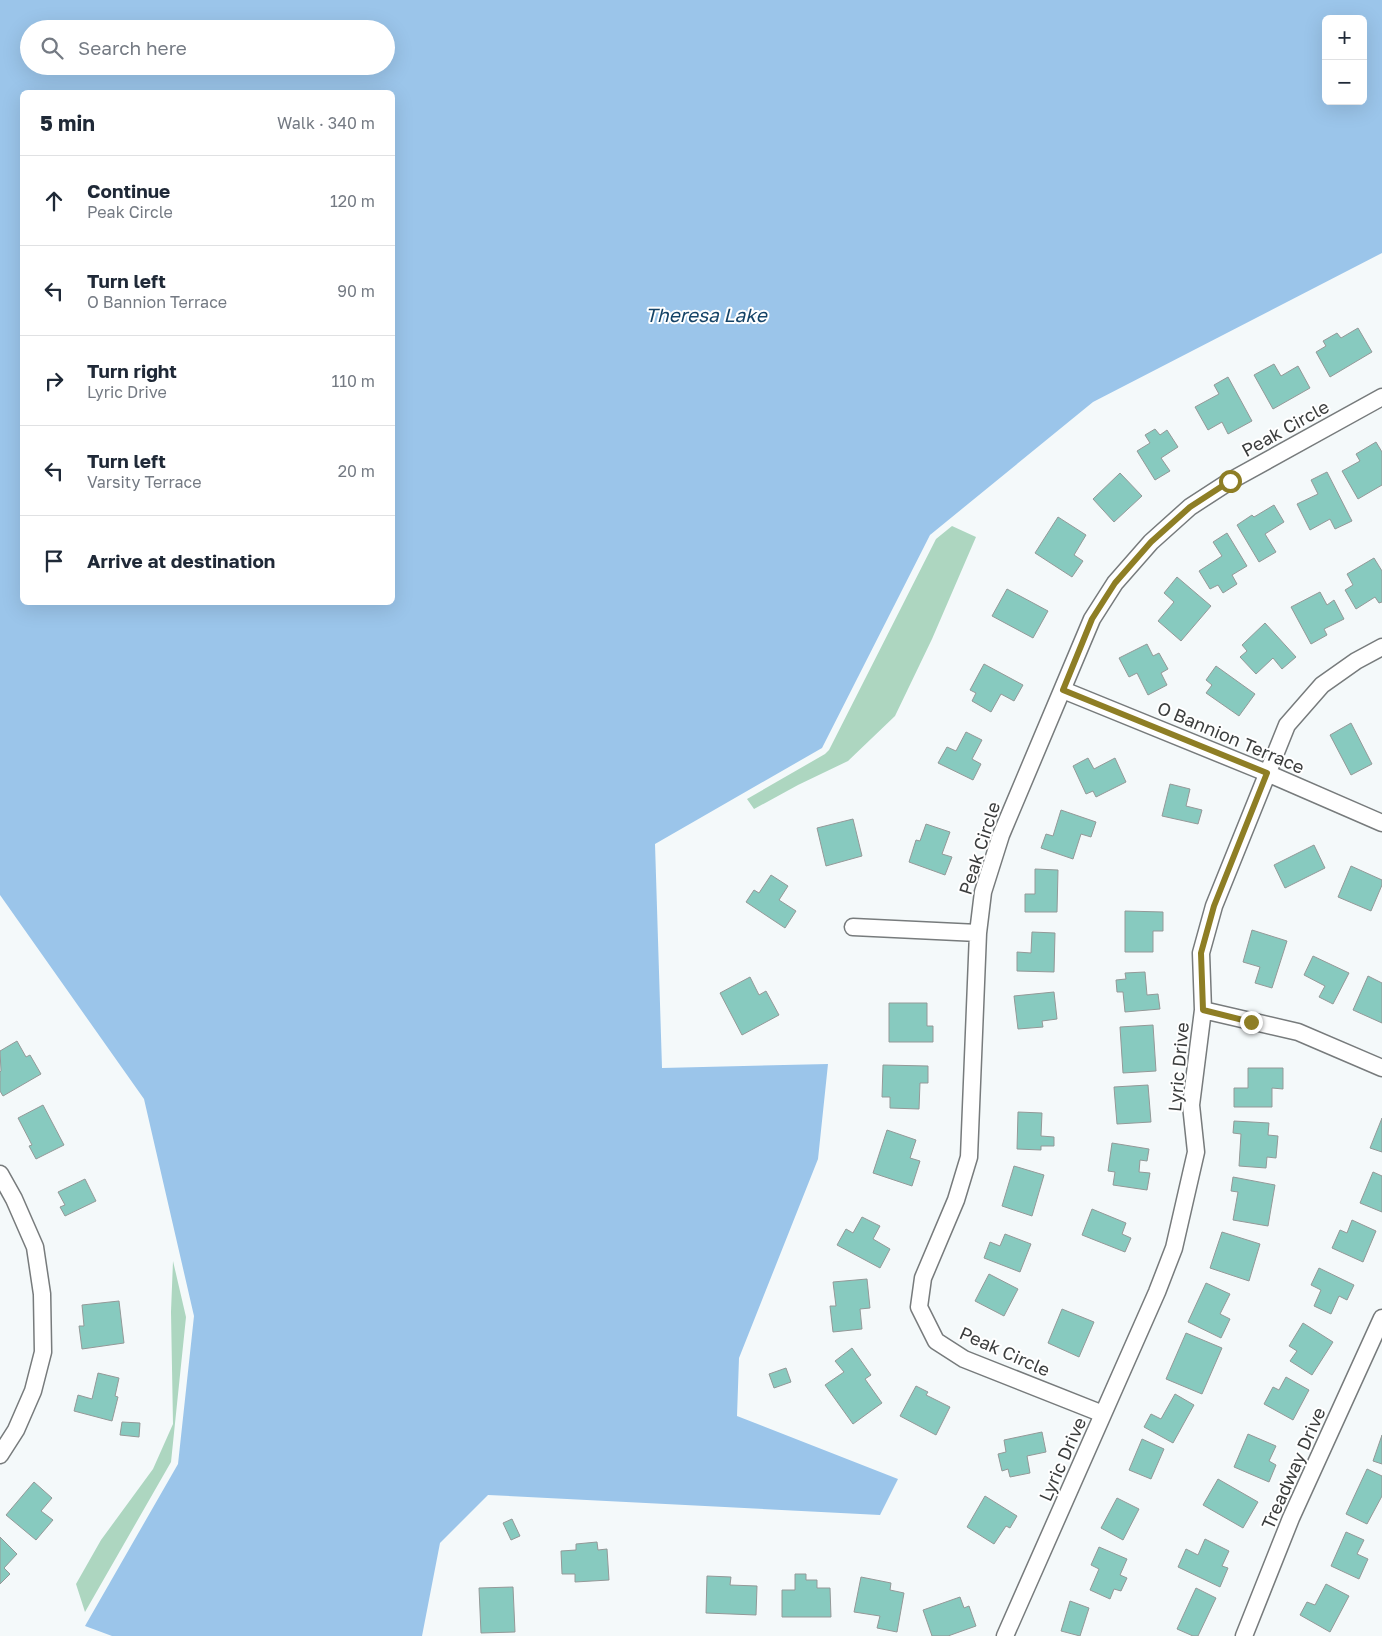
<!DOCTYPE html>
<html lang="en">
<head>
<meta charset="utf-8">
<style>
  body { margin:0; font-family:"Golos Text",sans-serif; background:#f2f2f3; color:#1f2937 }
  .controls { position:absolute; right:15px; top:15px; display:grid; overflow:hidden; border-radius:8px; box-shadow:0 5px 20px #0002 }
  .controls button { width:45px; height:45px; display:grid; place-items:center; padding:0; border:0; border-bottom:1px solid #e0e1e3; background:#fff; color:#1f2937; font:25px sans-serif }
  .stop { position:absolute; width:15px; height:15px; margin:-11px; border:4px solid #8e7e25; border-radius:50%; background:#fff }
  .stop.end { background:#8e7e25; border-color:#fff; box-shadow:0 1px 5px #0008 }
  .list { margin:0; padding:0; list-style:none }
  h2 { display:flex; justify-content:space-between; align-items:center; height:65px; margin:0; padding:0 20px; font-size:21px }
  h2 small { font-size:16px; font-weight:400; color:#747a83 }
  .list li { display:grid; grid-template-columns:32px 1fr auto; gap:15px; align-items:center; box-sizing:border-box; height:90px; padding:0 20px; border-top:1px solid #e0e1e3 }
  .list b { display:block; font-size:19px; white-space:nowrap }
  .list p { margin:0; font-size:16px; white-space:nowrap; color:#747a83 }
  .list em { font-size:16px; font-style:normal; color:#747a83 }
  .icon { flex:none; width:28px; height:28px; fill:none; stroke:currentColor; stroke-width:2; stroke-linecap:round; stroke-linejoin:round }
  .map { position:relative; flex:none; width:1382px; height:1636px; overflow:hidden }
  .search { position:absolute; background:#fff; box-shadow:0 5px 20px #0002; left:20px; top:20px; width:375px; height:55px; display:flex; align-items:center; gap:12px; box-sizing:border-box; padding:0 18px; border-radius:28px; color:#747a83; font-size:19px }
  .panel { position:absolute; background:#fff; box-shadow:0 5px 20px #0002; left:20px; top:90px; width:375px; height:515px; border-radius:8px }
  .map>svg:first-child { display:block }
  .green { fill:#add6c0 }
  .water { fill:#9bc5ea; fill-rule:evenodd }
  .building { fill:#87cabf; stroke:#949998 }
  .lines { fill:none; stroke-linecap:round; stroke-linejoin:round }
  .street-casing { stroke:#777b7c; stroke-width:19 }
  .street { stroke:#fff; stroke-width:16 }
  .route { stroke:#8e7e25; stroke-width:6 }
  .labels { text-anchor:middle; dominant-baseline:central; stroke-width:4; stroke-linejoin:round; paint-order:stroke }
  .street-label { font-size:18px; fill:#3b3d3d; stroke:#fff }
  .water-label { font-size:19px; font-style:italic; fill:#144367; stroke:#fff }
</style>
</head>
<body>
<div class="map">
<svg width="1382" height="1636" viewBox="0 0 1382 1636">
  <rect width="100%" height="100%" fill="#f4f9fa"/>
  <path class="green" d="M 952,526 L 976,537 L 932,639 L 895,716 L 848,761 L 798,785 L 754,809 L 747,799 L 825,754 L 829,750 L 936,539 Z
    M 173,1261 L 186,1317 L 171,1462 L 85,1612 L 76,1584 L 101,1540 L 153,1469 L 173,1424 L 171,1312 Z"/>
  <path class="water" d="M 0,0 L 1382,0 L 1382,253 L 1093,402 L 930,535 L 822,748 L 655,844 L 662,1068 L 828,1064 L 818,1159 L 739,1358 L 737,1416 L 898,1479 L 880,1515 L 488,1495 L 440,1543 L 422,1636 L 112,1636 L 85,1626 L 178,1464 L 194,1316 L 144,1099 L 0,895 ZM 1326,19 L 1363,19 L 1363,101 L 1326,101 ZM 29,29 L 386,29 L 386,66 L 29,66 ZM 22,92 L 392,92 L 392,602 L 22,602 Z"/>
  <path class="building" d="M 1358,328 L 1372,352 L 1330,377 L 1316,352 L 1326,346 L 1323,341 L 1337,333 L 1341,338 Z
    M 1274,364 L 1281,376 L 1298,366 L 1310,388 L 1273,409 L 1254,375 Z
    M 1228,377 L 1252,421 L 1228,434 L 1222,422 L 1208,430 L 1195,407 L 1219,394 L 1214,385 Z
    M 1155,429 L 1160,435 L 1167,430 L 1178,447 L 1161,458 L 1170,471 L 1155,480 L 1137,451 L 1150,443 L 1145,435 Z
    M 1376,442 L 1382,452 L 1382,485 L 1358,499 L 1342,471 L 1360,461 L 1356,454 Z
    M 1327,472 L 1352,521 L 1335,529 L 1330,519 L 1310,530 L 1297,504 L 1318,494 L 1311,480 Z
    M 1120,473 L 1142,496 L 1114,522 L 1093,499 Z
    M 1274,505 L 1284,522 L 1265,534 L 1276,552 L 1259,562 L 1237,525 L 1252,515 L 1254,517 Z
    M 1058,517 L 1086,535 L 1074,555 L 1083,561 L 1072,577 L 1035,553 Z
    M 1227,533 L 1247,566 L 1232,575 L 1237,584 L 1223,593 L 1218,585 L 1210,589 L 1199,571 L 1222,556 L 1213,542 Z
    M 1374,558 L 1382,571 L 1382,602 L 1379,603 L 1375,597 L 1356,609 L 1345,590 L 1353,585 L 1347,574 Z
    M 1177,577 L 1211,606 L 1181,641 L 1158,621 L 1174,602 L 1164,593 Z
    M 1007,589 L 1048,611 L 1033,638 L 992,616 Z
    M 1320,592 L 1327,605 L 1334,600 L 1344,619 L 1324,629 L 1327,635 L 1311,644 L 1291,607 Z
    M 1265,623 L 1296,657 L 1282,669 L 1273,658 L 1256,674 L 1240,657 L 1247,651 L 1242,645 Z
    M 1147,644 L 1153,656 L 1159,653 L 1168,669 L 1161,673 L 1167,685 L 1148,695 L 1137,673 L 1129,677 L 1119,658 Z
    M 984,664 L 1023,685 L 1014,701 L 1001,694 L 991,712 L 972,701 L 976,693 L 970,690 Z
    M 1216,666 L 1255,694 L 1239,716 L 1206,693 L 1212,685 L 1206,680 Z
    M 1351,723 L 1372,764 L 1351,775 L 1330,735 Z
    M 966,732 L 982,740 L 972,759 L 981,764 L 973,780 L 938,763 L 947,747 L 956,751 Z
    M 1088,758 L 1094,769 L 1115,758 L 1126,782 L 1096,797 L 1093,791 L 1086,794 L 1073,766 Z
    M 1170,784 L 1190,789 L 1186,806 L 1202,810 L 1198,824 L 1162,816 Z
    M 1061,810 L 1096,822 L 1091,837 L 1081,834 L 1073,859 L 1041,848 L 1046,834 L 1053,836 Z
    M 853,819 L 862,856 L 826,866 L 817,828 Z
    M 926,824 L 950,832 L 942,854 L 952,857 L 945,875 L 909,862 L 916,840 L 920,841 Z
    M 1314,845 L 1325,868 L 1285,888 L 1274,865 Z
    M 1351,866 L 1382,880 L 1382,885 L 1371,911 L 1338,897 Z
    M 1035,869 L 1058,870 L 1057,912 L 1025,912 L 1025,894 L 1035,894 Z
    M 771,875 L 788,886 L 779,900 L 796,911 L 785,928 L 746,902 L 754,890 L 759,893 Z
    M 1125,911 L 1163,912 L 1163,931 L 1153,931 L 1153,952 L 1125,952 Z
    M 1252,930 L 1287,941 L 1272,988 L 1255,983 L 1260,967 L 1243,962 Z
    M 1032,932 L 1055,933 L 1054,972 L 1017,971 L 1017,952 L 1031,953 Z
    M 1313,956 L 1349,973 L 1333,1004 L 1319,997 L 1325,986 L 1304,975 Z
    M 1145,972 L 1147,995 L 1158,994 L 1160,1009 L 1125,1012 L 1123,992 L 1117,992 L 1116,980 L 1126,979 L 1125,973 Z
    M 1368,976 L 1382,983 L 1382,1023 L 1353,1010 Z
    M 750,977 L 759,995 L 766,991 L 779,1015 L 742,1035 L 720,993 Z
    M 1054,992 L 1057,1019 L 1042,1021 L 1043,1027 L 1018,1029 L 1014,996 Z
    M 889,1003 L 927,1003 L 927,1026 L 933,1026 L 933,1042 L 889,1042 Z
    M 1153,1025 L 1156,1071 L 1123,1073 L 1120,1027 Z
    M 17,1041 L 26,1057 L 30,1055 L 41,1074 L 3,1096 L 0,1091 L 0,1072 L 1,1071 L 0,1051 Z
    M 883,1065 L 928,1066 L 928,1083 L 920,1083 L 919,1109 L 890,1108 L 890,1097 L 882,1097 Z
    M 1248,1068 L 1283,1068 L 1283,1089 L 1272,1088 L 1272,1107 L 1234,1107 L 1234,1088 L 1248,1088 Z
    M 1148,1085 L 1151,1122 L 1117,1124 L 1114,1087 Z
    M 43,1105 L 64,1145 L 36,1159 L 29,1146 L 32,1145 L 18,1118 Z
    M 1018,1112 L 1042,1113 L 1041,1136 L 1054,1137 L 1054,1146 L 1041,1146 L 1041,1150 L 1017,1149 Z
    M 1382,1118 L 1382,1152 L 1370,1148 Z
    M 1234,1121 L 1269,1123 L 1268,1135 L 1278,1136 L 1276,1158 L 1267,1157 L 1266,1168 L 1239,1166 L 1241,1134 L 1233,1133 Z
    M 887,1130 L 916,1140 L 910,1158 L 920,1161 L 912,1186 L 873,1173 Z
    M 1112,1143 L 1149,1149 L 1147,1161 L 1140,1160 L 1139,1172 L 1150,1173 L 1147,1190 L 1113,1185 L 1115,1172 L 1108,1171 Z
    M 1014,1166 L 1044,1175 L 1032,1216 L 1002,1206 Z
    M 1373,1172 L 1382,1176 L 1382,1212 L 1360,1203 Z
    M 1233,1177 L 1275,1185 L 1268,1226 L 1233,1220 L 1238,1192 L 1231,1191 Z
    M 85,1179 L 96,1201 L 65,1216 L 60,1207 L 65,1205 L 58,1192 Z
    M 1092,1209 L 1126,1223 L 1122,1234 L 1131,1238 L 1125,1252 L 1082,1235 Z
    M 862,1217 L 880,1226 L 873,1239 L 890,1249 L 880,1268 L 837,1245 L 846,1229 L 853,1233 Z
    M 1352,1220 L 1376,1231 L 1363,1262 L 1332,1248 L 1340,1230 L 1347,1233 Z
    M 1222,1232 L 1260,1244 L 1249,1281 L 1210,1268 Z
    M 1005,1234 L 1031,1244 L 1020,1272 L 984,1258 L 990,1242 L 1000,1246 Z
    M 1319,1268 L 1354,1285 L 1347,1300 L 1339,1296 L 1331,1314 L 1314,1306 L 1321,1290 L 1311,1285 Z
    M 989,1274 L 1018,1289 L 1004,1316 L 975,1301 Z
    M 867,1279 L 870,1308 L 860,1309 L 862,1329 L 833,1332 L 830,1306 L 836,1306 L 833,1282 Z
    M 1206,1283 L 1230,1294 L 1220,1314 L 1230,1319 L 1221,1338 L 1188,1322 Z
    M 119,1301 L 124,1343 L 82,1349 L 79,1326 L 84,1326 L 82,1305 Z
    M 1062,1309 L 1094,1322 L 1079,1357 L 1048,1343 Z
    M 1303,1323 L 1333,1342 L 1312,1375 L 1290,1361 L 1297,1351 L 1289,1346 Z
    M 1186,1333 L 1222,1348 L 1202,1394 L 1166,1379 Z
    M 852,1348 L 871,1375 L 865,1379 L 882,1403 L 853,1424 L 825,1385 L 844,1372 L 835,1361 Z
    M 786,1368 L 791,1382 L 774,1388 L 769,1374 Z
    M 98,1373 L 119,1378 L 115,1396 L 118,1397 L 112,1421 L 74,1411 L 78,1395 L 92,1399 Z
    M 1286,1377 L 1309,1390 L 1293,1420 L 1264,1404 L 1273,1387 L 1279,1390 Z
    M 916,1386 L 928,1392 L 926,1395 L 950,1407 L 936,1435 L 900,1416 Z
    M 1175,1394 L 1194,1405 L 1173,1443 L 1144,1427 L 1151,1414 L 1161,1419 Z
    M 122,1422 L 140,1423 L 139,1437 L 120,1435 Z
    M 1042,1432 L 1046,1452 L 1027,1456 L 1030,1473 L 1010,1477 L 1008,1469 L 1002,1471 L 998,1454 L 1006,1452 L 1004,1440 Z
    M 1248,1434 L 1276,1446 L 1269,1461 L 1276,1465 L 1269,1482 L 1234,1467 Z
    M 1382,1435 L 1382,1464 L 1373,1461 Z
    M 1142,1439 L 1164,1449 L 1151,1479 L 1129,1470 Z
    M 1367,1469 L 1382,1476 L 1382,1496 L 1367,1524 L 1346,1514 Z
    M 1218,1479 L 1258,1502 L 1243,1528 L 1203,1505 Z
    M 34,1482 L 52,1498 L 41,1511 L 53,1520 L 36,1540 L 6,1515 Z
    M 985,1496 L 1017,1516 L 1010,1528 L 1006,1526 L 994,1544 L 967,1527 Z
    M 1117,1498 L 1139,1509 L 1123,1540 L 1101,1528 Z
    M 512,1519 L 520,1536 L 511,1540 L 503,1523 Z
    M 1346,1532 L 1364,1540 L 1357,1554 L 1368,1559 L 1359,1579 L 1331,1566 Z
    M 0,1537 L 17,1554 L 4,1568 L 10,1574 L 0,1584 Z
    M 1205,1539 L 1229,1551 L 1222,1566 L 1228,1568 L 1220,1587 L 1178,1567 L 1186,1549 L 1198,1555 Z
    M 597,1542 L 598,1550 L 607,1549 L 609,1580 L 575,1582 L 575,1574 L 562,1574 L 561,1551 L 576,1550 L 576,1544 Z
    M 1099,1547 L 1127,1559 L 1120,1575 L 1127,1578 L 1121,1591 L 1114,1589 L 1110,1599 L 1090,1590 L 1099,1569 L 1091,1565 Z
    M 795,1574 L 806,1574 L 806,1580 L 817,1580 L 817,1588 L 830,1588 L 831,1617 L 782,1617 L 782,1590 L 795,1590 Z
    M 707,1576 L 731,1577 L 730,1585 L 757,1586 L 756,1615 L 706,1613 Z
    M 861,1577 L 891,1583 L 890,1590 L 904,1593 L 897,1632 L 877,1628 L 880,1616 L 854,1612 Z
    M 1326,1584 L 1349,1596 L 1330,1632 L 1300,1615 L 1307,1602 L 1315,1605 Z
    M 513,1587 L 515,1632 L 481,1633 L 479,1588 Z
    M 1196,1588 L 1216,1598 L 1198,1636 L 1193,1636 L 1177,1629 Z
    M 960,1597 L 964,1608 L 969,1606 L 976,1626 L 948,1636 L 932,1636 L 923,1610 Z
    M 1070,1601 L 1089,1608 L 1080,1636 L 1061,1631 Z"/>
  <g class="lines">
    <g class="street-casing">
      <path id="street" d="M 1063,690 L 1267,773 L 1382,823
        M 853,927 L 978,933
        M 1203,1010 L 1298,1032 L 1382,1068
        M 0,1174 L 14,1199 L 35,1247 L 42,1294 L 43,1352 L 33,1391 L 16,1430 L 0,1455
        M 1103,1414 L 964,1359 L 936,1341 L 919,1307 L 923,1278 L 956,1200 L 969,1157 L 978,933 L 983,892 L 1001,835 L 1092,619 L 1115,583 L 1151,542 L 1190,507 L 1230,481 L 1382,397
        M 1005,1636 L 1157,1292 L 1174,1248 L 1196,1152 L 1191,1105 L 1203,1010 L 1201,953 L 1214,906 L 1287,725 L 1322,685 L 1356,661 L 1382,647
        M 1244,1636 L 1291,1518 L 1382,1318"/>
    </g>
    <use href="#street" class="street"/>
  </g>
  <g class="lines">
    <path class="route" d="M 1230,481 L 1190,507 L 1151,542 L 1115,583 L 1092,619 L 1063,690 L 1267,773 L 1214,906 L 1201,953 L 1203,1010 L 1251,1022"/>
  </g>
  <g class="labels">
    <g class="street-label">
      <text transform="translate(1285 428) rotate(-29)">Peak Circle</text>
      <text transform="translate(1231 737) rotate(23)">O Bannion Terrace</text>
      <text transform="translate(979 848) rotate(-72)">Peak Circle</text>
      <text transform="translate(1178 1067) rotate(-85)">Lyric Drive</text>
      <text transform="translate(1005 1351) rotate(24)">Peak Circle</text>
      <text transform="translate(1062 1459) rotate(-66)">Lyric Drive</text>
      <text transform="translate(1293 1468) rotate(-66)">Treadway Drive</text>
    </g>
    <g class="water-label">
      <text x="706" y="314">Theresa Lake</text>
    </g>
  </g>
</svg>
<div class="controls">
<button>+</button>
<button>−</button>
</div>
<div class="stop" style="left:1230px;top:481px"></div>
<div class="stop end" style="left:1251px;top:1022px"></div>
<div class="search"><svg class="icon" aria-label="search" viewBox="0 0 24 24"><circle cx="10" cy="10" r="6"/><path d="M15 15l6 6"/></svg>Search here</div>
<section class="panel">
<h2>5 min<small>Walk · 340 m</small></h2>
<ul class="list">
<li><svg class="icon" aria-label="ahead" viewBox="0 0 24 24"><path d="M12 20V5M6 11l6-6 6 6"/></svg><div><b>Continue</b><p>Peak Circle</p></div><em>120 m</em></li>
<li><svg class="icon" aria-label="left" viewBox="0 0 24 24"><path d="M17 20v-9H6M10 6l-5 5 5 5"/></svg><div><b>Turn left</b><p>O Bannion Terrace</p></div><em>90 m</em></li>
<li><svg class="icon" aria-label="right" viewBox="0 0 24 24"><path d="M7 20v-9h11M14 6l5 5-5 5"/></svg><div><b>Turn right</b><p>Lyric Drive</p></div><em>110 m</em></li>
<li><svg class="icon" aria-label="left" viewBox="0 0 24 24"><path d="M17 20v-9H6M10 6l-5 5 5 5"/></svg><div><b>Turn left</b><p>Varsity Terrace</p></div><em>20 m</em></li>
<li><svg class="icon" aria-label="arrive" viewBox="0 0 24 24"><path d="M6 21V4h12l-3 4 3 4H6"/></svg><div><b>Arrive at destination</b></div></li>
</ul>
</section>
</div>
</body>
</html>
